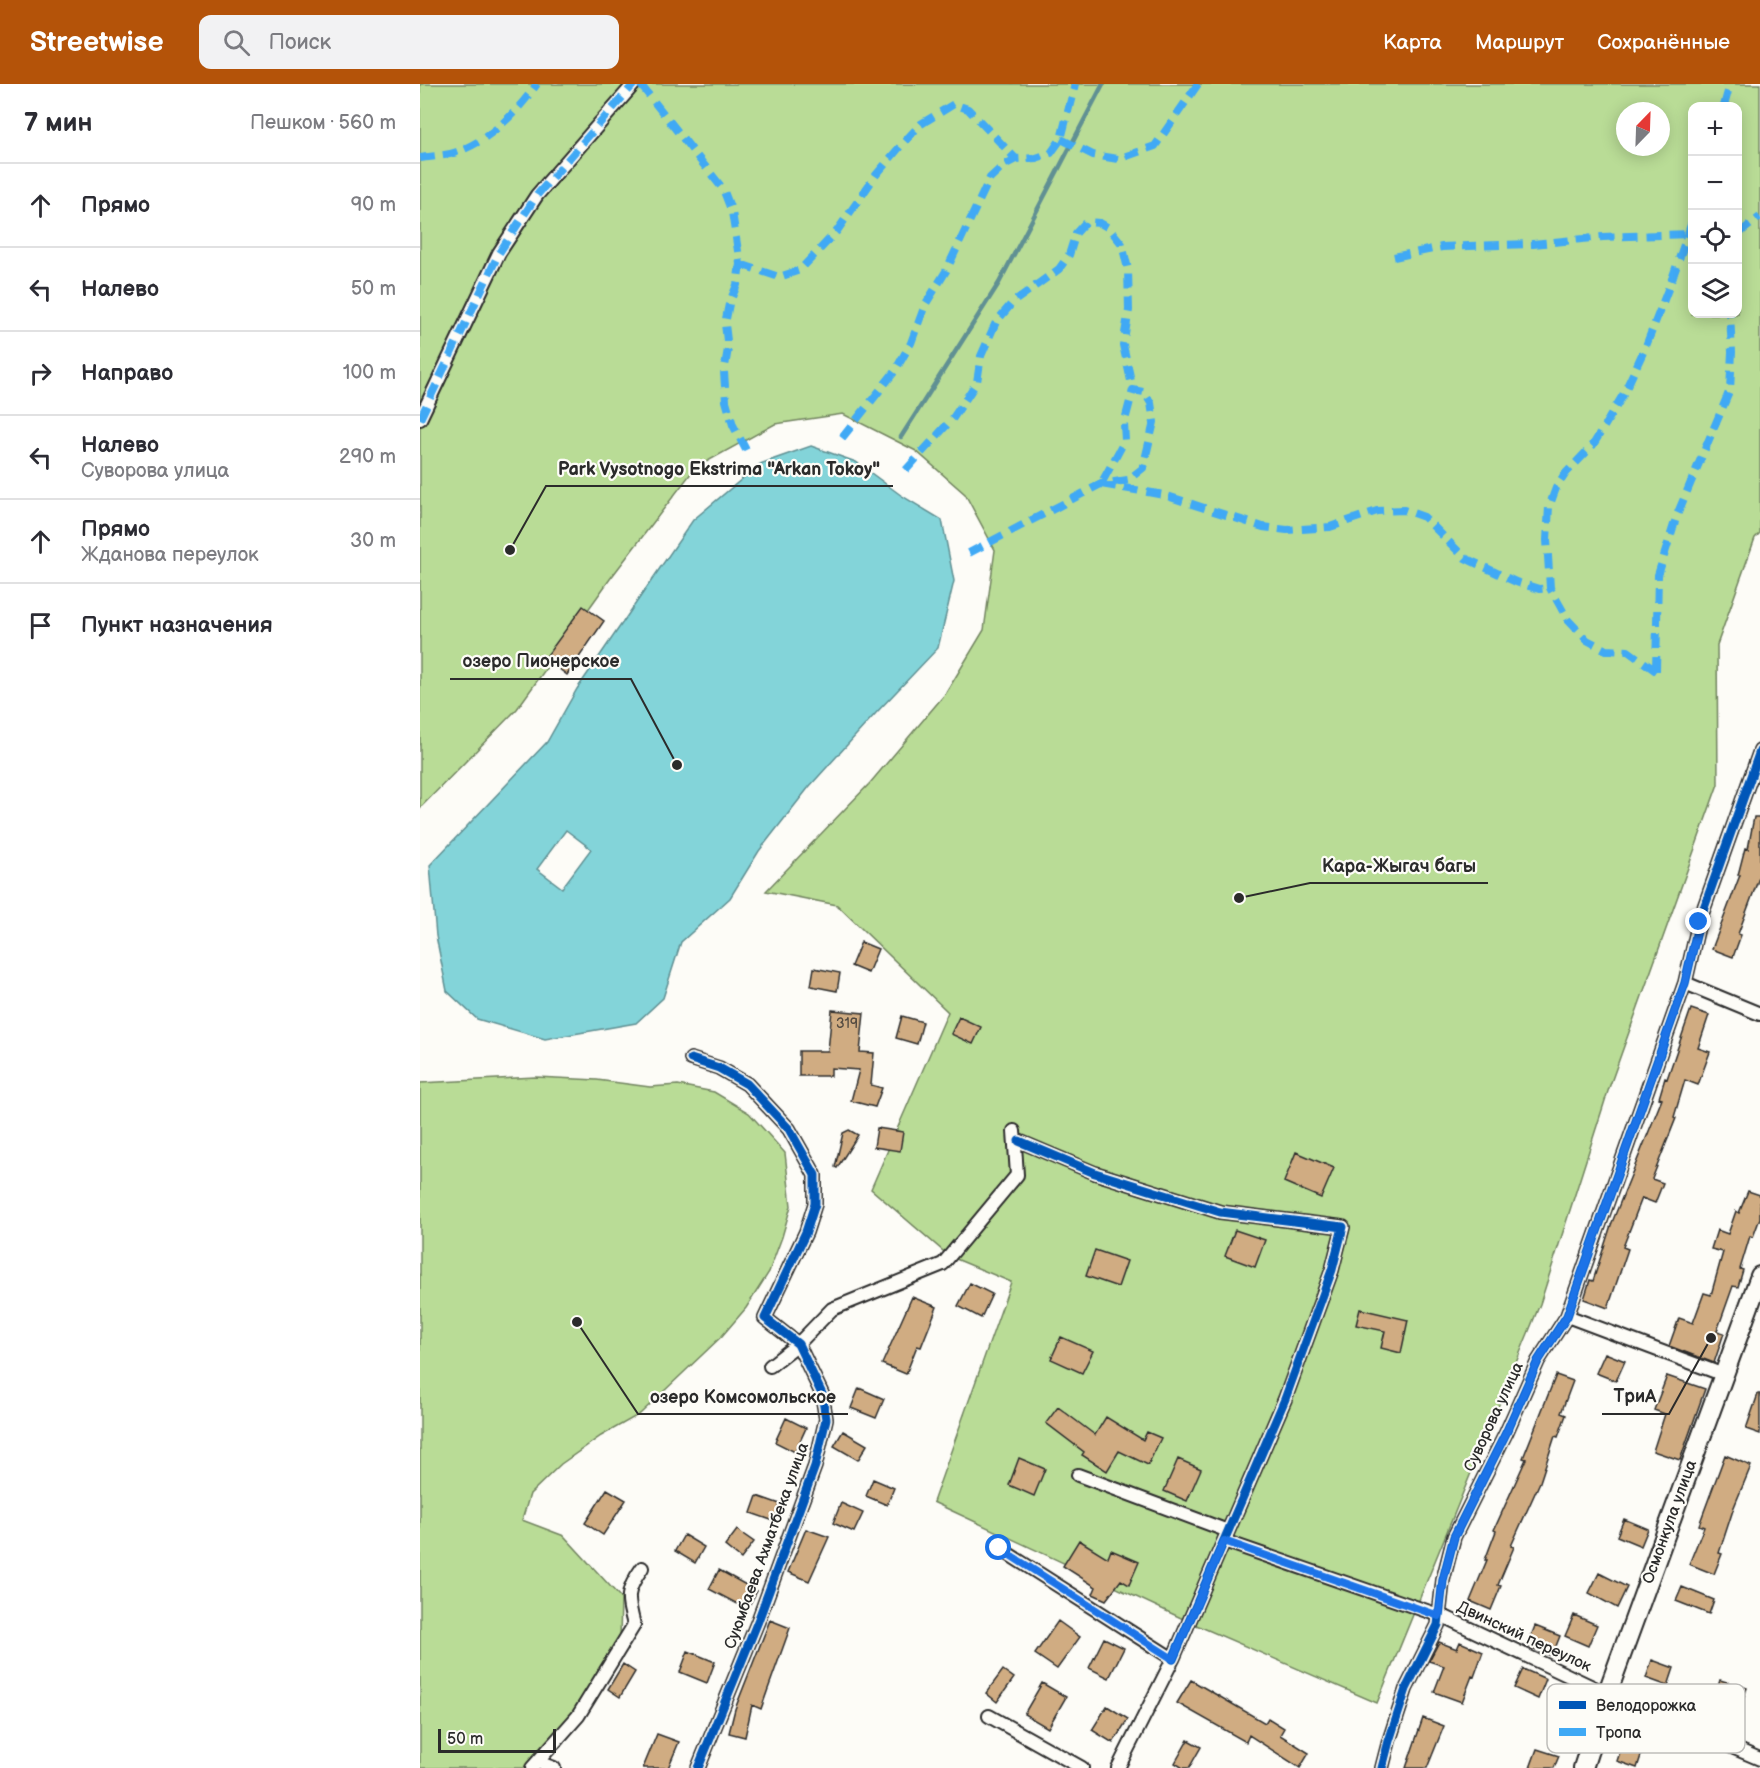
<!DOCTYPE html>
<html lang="ru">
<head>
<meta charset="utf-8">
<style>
  body { margin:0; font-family:"Balsamiq Sans",sans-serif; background:#f2f2f3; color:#2b2b33 }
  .controls { position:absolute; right:18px; top:18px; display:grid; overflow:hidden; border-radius:12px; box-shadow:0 3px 15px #0003 }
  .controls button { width:54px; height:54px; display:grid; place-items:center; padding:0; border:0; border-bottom:2px solid #e1e1e2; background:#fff; color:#2b2b33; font:30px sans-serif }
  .compass { position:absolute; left:1196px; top:18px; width:54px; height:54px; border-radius:50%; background:#fff; box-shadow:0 3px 15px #0003; rotate:23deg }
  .scale { position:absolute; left:18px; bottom:15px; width:118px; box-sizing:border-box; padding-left:6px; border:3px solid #2b2b2b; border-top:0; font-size:16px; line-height:21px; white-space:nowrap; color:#2b2b2b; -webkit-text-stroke:4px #fdfcf7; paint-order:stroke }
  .stop { position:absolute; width:18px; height:18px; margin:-14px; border:4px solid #1a73e8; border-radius:50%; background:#fff }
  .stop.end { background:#1a73e8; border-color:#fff; box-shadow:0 2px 6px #0008 }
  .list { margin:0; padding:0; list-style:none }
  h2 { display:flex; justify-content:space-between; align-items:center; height:78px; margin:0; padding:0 24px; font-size:26px }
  h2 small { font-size:20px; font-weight:400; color:#7c7c81 }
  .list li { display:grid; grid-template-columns:39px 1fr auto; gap:18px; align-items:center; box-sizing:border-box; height:84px; padding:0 24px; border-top:2px solid #e1e1e2 }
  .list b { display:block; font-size:22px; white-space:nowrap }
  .list p { margin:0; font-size:20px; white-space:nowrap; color:#7c7c81 }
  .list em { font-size:20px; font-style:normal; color:#7c7c81 }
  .icon { flex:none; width:33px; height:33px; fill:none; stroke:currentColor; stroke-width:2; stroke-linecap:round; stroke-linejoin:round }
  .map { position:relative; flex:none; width:1340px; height:1684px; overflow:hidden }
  header { display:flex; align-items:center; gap:36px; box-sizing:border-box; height:84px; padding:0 30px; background:#b45309; color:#fff }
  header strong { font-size:28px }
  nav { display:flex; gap:33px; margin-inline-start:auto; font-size:21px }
  .search { width:420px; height:54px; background:#f2f2f3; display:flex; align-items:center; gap:15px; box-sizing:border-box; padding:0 21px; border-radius:12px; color:#7c7c81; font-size:22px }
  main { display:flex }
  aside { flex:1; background:#fff }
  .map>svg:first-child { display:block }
  .green { fill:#b9dc96; stroke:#728460; stroke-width:1.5; fill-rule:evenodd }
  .water { fill:#83d4d9; stroke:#609093; stroke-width:1.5; fill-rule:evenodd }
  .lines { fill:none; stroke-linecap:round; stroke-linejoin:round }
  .stream { stroke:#609093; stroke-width:4.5 }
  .building { fill:#d0ac82; stroke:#2b2b2b; stroke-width:1.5 }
  .street-casing { stroke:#2b2b2b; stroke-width:16 }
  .secondary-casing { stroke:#2b2b2b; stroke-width:22 }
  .street { stroke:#fdfcf7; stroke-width:12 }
  .secondary { stroke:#fdfcf7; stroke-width:18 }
  .quiet { stroke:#3fa9f5; stroke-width:8; stroke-dasharray:15 8; stroke-linecap:butt }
  .cycleway-casing { stroke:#fdfcf7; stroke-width:13 }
  .cycleway { stroke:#0057b8; stroke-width:9 }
  .route { stroke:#1a73e8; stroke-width:8 }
  .labels { text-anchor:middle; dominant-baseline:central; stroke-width:4.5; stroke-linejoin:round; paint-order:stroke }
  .number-label { font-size:14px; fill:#544b41 }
  .street-label { font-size:16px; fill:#2b2b2b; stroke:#fdfcf7 }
  .key { fill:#fdfcf7; stroke:#bebdba; stroke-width:1.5 }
  .key-label { font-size:16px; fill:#2b2b2b }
  .leader { fill:none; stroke:#2b2b2b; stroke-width:2 }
  .callout-dot { fill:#2b2b2b; stroke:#fdfcf7; stroke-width:2 }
  .callout-label { font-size:18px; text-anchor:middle; font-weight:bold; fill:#2b2b2b; stroke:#fdfcf7; stroke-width:4.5; stroke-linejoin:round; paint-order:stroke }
</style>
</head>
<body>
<header>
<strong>Streetwise</strong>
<div class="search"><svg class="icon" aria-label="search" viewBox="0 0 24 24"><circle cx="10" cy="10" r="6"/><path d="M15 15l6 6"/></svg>Поиск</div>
<nav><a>Карта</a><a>Маршрут</a><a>Сохранённые</a></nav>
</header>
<main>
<aside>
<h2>7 мин<small>Пешком · 560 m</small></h2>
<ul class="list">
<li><svg class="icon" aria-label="ahead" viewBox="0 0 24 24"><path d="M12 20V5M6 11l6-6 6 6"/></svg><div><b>Прямо</b></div><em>90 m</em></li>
<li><svg class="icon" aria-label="left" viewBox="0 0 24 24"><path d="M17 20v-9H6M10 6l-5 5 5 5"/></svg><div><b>Налево</b></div><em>50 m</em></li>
<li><svg class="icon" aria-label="right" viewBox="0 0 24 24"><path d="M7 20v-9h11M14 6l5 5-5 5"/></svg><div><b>Направо</b></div><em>100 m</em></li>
<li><svg class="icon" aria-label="left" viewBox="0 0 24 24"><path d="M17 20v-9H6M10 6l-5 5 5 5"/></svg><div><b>Налево</b><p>Суворова улица</p></div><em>290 m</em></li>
<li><svg class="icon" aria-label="ahead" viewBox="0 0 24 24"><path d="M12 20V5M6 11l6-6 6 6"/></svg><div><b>Прямо</b><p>Жданова переулок</p></div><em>30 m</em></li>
<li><svg class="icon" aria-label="arrive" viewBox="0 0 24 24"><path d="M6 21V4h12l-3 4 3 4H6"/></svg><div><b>Пункт назначения</b></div></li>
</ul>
</aside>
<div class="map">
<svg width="1340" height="1684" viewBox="0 0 1340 1684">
  <rect width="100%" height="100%" fill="#fdfcf7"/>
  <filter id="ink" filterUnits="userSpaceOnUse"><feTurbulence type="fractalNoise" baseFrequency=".0167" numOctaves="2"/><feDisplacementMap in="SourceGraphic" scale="12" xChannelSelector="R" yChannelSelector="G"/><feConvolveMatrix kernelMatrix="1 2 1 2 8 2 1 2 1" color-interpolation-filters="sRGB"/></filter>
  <g filter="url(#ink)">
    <path class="green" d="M 0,0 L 1340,0 L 1340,449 L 1335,454 L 1297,561 L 1298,700 L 1189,1004 L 1120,1220 L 957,1619 L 774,1540 L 513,1418 L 591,1198 L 529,1172 L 451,1105 L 528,928 L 417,821 L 346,807 L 450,699 L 526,609 L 564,546 L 575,466 L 545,410 L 496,367 L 423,330 L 355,340 L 275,384 L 190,495 L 97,625 L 0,724 ZM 1272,22 L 1318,22 L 1318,230 L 1272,230 ZM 1205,27 L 1241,27 L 1241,63 L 1205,63 Z
      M 116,993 L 177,996 L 230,1003 L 258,1001 L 294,1008 L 329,1029 L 365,1069 L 371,1122 L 362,1153 L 349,1188 L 326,1224 L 302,1252 L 220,1330 L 181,1352 L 141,1380 L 110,1410 L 102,1436 L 144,1452 L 201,1514 L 200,1555 L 158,1623 L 104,1684 L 0,1684 L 0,999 Z"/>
    <path class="water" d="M 391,362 L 436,378 L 482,412 L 522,436 L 534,497 L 518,564 L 456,629 L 389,703 L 339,767 L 310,814 L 261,858 L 243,914 L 216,939 L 125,955 L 57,935 L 27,907 L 16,852 L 10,781 L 127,658 L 157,605 L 273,436 L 340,380 ZM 146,746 L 171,765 L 142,804 L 117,785 Z"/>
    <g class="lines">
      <path class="stream" d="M 481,353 L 579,199 L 683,0"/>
    </g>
    <path class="building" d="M 163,522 L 184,537 L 147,591 L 125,574 Z
      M 1334,733 L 1340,733 L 1340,791 L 1318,850 L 1321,851 L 1313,873 L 1292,865 L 1320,791 L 1318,791 L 1325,764 L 1328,765 Z
      M 441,858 L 458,865 L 448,889 L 431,882 Z
      M 394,884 L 420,889 L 417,907 L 391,902 Z
      M 1271,925 L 1289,931 L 1278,964 L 1290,968 L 1278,1001 L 1265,996 L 1254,1033 L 1256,1034 L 1232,1095 L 1243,1099 L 1235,1119 L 1222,1114 L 1203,1163 L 1208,1165 L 1188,1224 L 1164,1215 L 1170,1196 L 1173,1197 L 1191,1141 L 1242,1015 L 1239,1014 L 1245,994 L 1247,995 Z
      M 412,926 L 444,929 L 440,968 L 454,969 L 451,1001 L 462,1004 L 455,1023 L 431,1017 L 439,986 L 411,984 L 411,992 L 379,992 L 379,967 L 408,967 Z
      M 482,932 L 503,938 L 497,960 L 476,954 Z
      M 539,933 L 561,943 L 553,960 L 531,950 Z
      M 457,1044 L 483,1048 L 480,1067 L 454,1063 Z
      M 429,1046 L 438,1051 L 417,1084 L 415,1083 L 423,1049 Z
      M 876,1068 L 914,1084 L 901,1114 L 864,1098 Z
      M 1328,1107 L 1340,1111 L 1340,1134 L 1333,1153 L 1330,1152 L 1320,1185 L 1323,1186 L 1318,1203 L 1313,1202 L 1297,1247 L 1304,1249 L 1294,1279 L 1249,1262 L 1259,1234 L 1273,1239 L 1284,1209 L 1291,1211 L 1303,1168 L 1291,1165 L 1297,1146 L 1308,1150 L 1316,1127 L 1319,1129 Z
      M 815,1146 L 845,1156 L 835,1183 L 805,1172 Z
      M 675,1166 L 707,1177 L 698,1203 L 666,1192 Z
      M 550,1199 L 572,1210 L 561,1234 L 538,1222 Z
      M 492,1213 L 517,1223 L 501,1263 L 497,1262 L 486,1290 L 462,1280 Z
      M 940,1225 L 988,1236 L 981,1269 L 961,1264 L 965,1247 L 936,1241 Z
      M 641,1253 L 673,1267 L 662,1289 L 631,1275 Z
      M 1185,1269 L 1205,1277 L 1196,1297 L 1176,1289 Z
      M 1136,1291 L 1153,1297 L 1141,1329 L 1146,1331 L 1138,1353 L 1135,1352 L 1120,1398 L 1091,1462 L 1094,1463 L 1078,1501 L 1081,1502 L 1071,1526 L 1050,1517 L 1067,1476 L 1065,1476 L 1076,1447 L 1074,1446 L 1106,1375 L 1103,1374 Z
      M 1247,1292 L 1285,1305 L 1260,1376 L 1233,1367 L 1245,1330 L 1234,1326 Z
      M 439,1304 L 464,1315 L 456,1334 L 431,1324 Z
      M 1338,1310 L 1340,1310 L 1340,1350 L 1326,1345 Z
      M 638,1323 L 675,1351 L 686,1333 L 723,1356 L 727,1348 L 741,1354 L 728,1381 L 699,1367 L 687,1387 L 662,1371 L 664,1368 L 626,1339 Z
      M 366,1334 L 386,1344 L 375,1368 L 355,1358 Z
      M 423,1347 L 447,1361 L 438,1376 L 414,1362 Z
      M 1305,1371 L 1331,1382 L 1314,1423 L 1299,1469 L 1302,1470 L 1294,1490 L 1269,1480 L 1284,1443 L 1279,1441 Z
      M 599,1374 L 625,1385 L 614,1412 L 589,1401 Z
      M 758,1375 L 781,1385 L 767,1417 L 744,1407 Z
      M 453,1395 L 474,1404 L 467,1421 L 446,1412 Z
      M 187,1405 L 206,1416 L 183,1451 L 165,1439 Z
      M 337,1412 L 360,1420 L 354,1437 L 331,1429 Z
      M 421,1419 L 443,1429 L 434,1448 L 413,1439 Z
      M 1204,1435 L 1228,1445 L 1221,1462 L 1197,1452 Z
      M 386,1445 L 409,1453 L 389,1497 L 368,1488 Z
      M 317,1446 L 334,1458 L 321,1475 L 305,1462 Z
      M 264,1451 L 284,1463 L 275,1479 L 255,1467 Z
      M 659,1456 L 688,1474 L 691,1466 L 719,1478 L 709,1501 L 701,1496 L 686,1516 L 673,1510 L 676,1503 L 643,1482 Z
      M 299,1486 L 337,1507 L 327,1525 L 289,1505 Z
      M 1179,1489 L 1207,1503 L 1197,1524 L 1169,1509 Z
      M 1262,1503 L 1294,1516 L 1289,1530 L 1256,1517 Z
      M 1154,1531 L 1177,1541 L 1168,1562 L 1145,1552 Z
      M 350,1536 L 370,1544 L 348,1605 L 341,1625 L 332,1621 L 325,1653 L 309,1649 L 315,1625 Z
      M 638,1537 L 660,1553 L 637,1585 L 615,1570 Z
      M 1115,1542 L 1140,1552 L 1132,1572 L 1107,1562 Z
      M 684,1554 L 704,1564 L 689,1594 L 669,1584 Z
      M 1019,1558 L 1037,1565 L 1040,1558 L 1063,1568 L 1054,1593 L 1052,1592 L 1042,1618 L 1014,1608 L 1024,1582 L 1009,1577 Z
      M 268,1567 L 295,1578 L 287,1599 L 260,1588 Z
      M 1232,1576 L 1254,1584 L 1248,1602 L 1226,1594 Z
      M 203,1580 L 215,1588 L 200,1613 L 188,1605 Z
      M 1103,1585 L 1126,1595 L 1118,1615 L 1094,1604 Z
      M 583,1586 L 594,1594 L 577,1618 L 566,1609 Z
      M 771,1596 L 845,1639 L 848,1634 L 864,1644 L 860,1651 L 889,1669 L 880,1684 L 829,1651 L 826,1658 L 757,1619 Z
      M 1300,1596 L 1327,1604 L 1318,1631 L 1292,1623 Z
      M 622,1599 L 646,1613 L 628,1644 L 604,1630 Z
      M 687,1622 L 708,1635 L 693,1659 L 672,1646 Z
      M 1003,1634 L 1024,1642 L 1007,1684 L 986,1684 Z
      M 1207,1647 L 1227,1653 L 1217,1684 L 1197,1677 Z
      M 237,1650 L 259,1658 L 248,1684 L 223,1684 Z
      M 768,1656 L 781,1663 L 769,1684 L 763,1684 L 755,1679 Z
      M 1117,1665 L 1139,1672 L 1134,1684 L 1110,1684 Z"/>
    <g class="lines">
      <g class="street-casing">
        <path id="street" d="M 0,335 L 79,169 L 117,111 L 214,0
          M 1265,899 L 1340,930
          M 271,975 L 299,984 L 327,1000 L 369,1045 L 395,1091 L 395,1120 L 386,1148 L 345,1234 L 378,1260 L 402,1310 L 406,1335 L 395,1382 L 338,1537 L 278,1684
          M 599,1057 L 675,1089 L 800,1128 L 923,1143 L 912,1186 L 865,1315 L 753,1575
          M 1147,1232 L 1304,1291
          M 350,1282 L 378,1260 L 412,1225 L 523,1180 L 597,1091 L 594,1047
          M 658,1391 L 808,1447
          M 804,1457 L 1027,1534 L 1187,1610 L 1340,1675
          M 579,1464 L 753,1575 L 698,1684
          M 569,1632 L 662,1684
          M 118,1678 L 134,1684
          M 112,1684 L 158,1632 L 214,1541 C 207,1514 205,1508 222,1484
          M 962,1684 L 969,1657 L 986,1605 L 1018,1541 L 1023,1496 L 1034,1453 L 1086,1349 L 1118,1277 L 1147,1232 L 1265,899 L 1279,838 L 1340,667"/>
      </g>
      <g class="secondary-casing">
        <path id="secondary" d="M 1163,1684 L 1187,1610 L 1340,1192"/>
      </g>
      <use href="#street" class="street"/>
      <use href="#secondary" class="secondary"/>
      <path class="quiet" d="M 220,0 L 303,105 L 312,128 L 320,180 L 317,201 L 309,220 L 305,240 L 308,265 L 304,288 L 306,317 L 313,341 L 326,366
        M 1304,22 L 1310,0
        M 641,55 L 673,71 L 698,75 L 735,62 L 778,0
        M 0,74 C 12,72 26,72 37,68 C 71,55 96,29 117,0
        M 1318,150 L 1340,133
        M 974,173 L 1022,163 L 1113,160 L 1183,153 L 1269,150
        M 320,180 L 359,193 L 380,186 L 417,147 L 456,91 L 484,58 L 501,40 L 534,20 L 548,25 L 596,75
        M 0,335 L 79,169 L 117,111 L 214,0
        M 422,354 L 475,287 L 491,259 L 505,221 L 526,187 L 570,94 L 584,81 L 596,75 L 616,74 L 631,69 L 641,55 L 655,0
        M 486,386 L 533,334 L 557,298 L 561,272 L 576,238 L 593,218 L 639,185 L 649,171 L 656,149 L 666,138 L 680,139 L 689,144 L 702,160 L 708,185 L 709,226 L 703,261 L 713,306
        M 681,400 L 744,411 L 843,443 L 867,446 L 910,443 L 957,427 L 984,426 L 1004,433 L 1045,474 L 1096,498 L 1119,505 L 1130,504
        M 549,469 L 681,400 L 708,396 L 723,384 L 734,338 L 731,319 L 724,308 L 713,306 L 704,340 L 705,356 L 681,400
        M 1236,587 L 1208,567 L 1186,566 L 1167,556 L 1148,536 L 1130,504 L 1127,456 L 1129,423 L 1136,404 L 1146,389 L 1173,361 L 1203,311 L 1226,262 L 1252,195 L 1272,138
        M 1236,587 L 1238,491 L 1257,431 L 1310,306 L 1312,268 L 1310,230"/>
      <g class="cycleway-casing">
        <path id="cycleway" d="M 271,975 L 299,984 L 327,1000 L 369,1045 L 395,1091 L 395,1120 L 386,1148 L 345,1234 L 378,1260 L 402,1310 L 406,1335 L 395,1382 L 338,1537 L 278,1684
          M 599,1057 L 675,1089 L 800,1128 L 923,1143 L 912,1186 L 865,1315 L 753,1575
          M 962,1684 L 969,1657 L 986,1605 L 1018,1541 L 1023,1496 L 1034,1453 L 1086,1349 L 1118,1277 L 1147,1232 L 1265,899 L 1279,838 L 1340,667"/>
      </g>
      <use href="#cycleway" class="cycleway"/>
    </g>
  </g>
  <g class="lines" filter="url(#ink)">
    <path class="route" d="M 579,1464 L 753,1575 L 804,1457 L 1019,1532 L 1023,1496 L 1034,1453 L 1086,1349 L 1118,1277 L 1147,1232 L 1265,899 L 1279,838"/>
  </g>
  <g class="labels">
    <g class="number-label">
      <text x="427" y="939">319</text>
    </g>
    <g class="street-label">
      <text transform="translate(1074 1333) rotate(-65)">Суворова улица</text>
      <text transform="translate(1250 1438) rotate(-70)">Осмонкула улица</text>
      <text transform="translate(347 1462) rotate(-70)">Суюмбаева Ахматбека улица</text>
      <text transform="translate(1104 1553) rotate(25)">Двинский переулок</text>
    </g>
  </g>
  <rect x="1127" y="1600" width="198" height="69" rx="9" class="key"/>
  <rect x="1139" y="1617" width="27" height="8" fill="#0057b8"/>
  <rect x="1139" y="1644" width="27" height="8" fill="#3fa9f5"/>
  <g class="key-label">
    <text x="1176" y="1627">Велодорожка</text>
    <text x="1176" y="1654">Тропа</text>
  </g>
  <path class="leader" d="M90 466L126 402H473M257 681L211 595H30M819 814L890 799H1068M1291 1254L1249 1330H1182M157 1238L218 1330H428"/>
  <g class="callout-dot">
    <circle cx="90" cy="466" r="6"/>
    <circle cx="257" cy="681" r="6"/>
    <circle cx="819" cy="814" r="6"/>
    <circle cx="1291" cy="1254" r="6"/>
    <circle cx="157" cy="1238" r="6"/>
  </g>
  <g class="callout-label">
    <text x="299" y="391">Park Vysotnogo Ekstrima "Arkan Tokoy"</text>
    <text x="121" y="583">озеро Пионерское</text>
    <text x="979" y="788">Кара-Жыгач багы</text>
    <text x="1215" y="1318">ТриА</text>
    <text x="323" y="1319">озеро Комсомольское</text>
  </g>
</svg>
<div class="controls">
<button>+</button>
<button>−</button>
<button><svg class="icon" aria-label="locate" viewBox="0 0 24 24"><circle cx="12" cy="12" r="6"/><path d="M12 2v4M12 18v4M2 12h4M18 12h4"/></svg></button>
<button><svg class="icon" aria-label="layers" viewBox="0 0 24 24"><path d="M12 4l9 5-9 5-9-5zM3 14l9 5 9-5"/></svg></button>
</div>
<svg class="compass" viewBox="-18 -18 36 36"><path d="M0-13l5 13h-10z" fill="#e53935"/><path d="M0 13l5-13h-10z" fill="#7c7c81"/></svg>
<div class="scale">50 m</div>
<div class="stop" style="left:579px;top:1464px"></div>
<div class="stop end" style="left:1279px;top:838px"></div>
</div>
</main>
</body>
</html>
